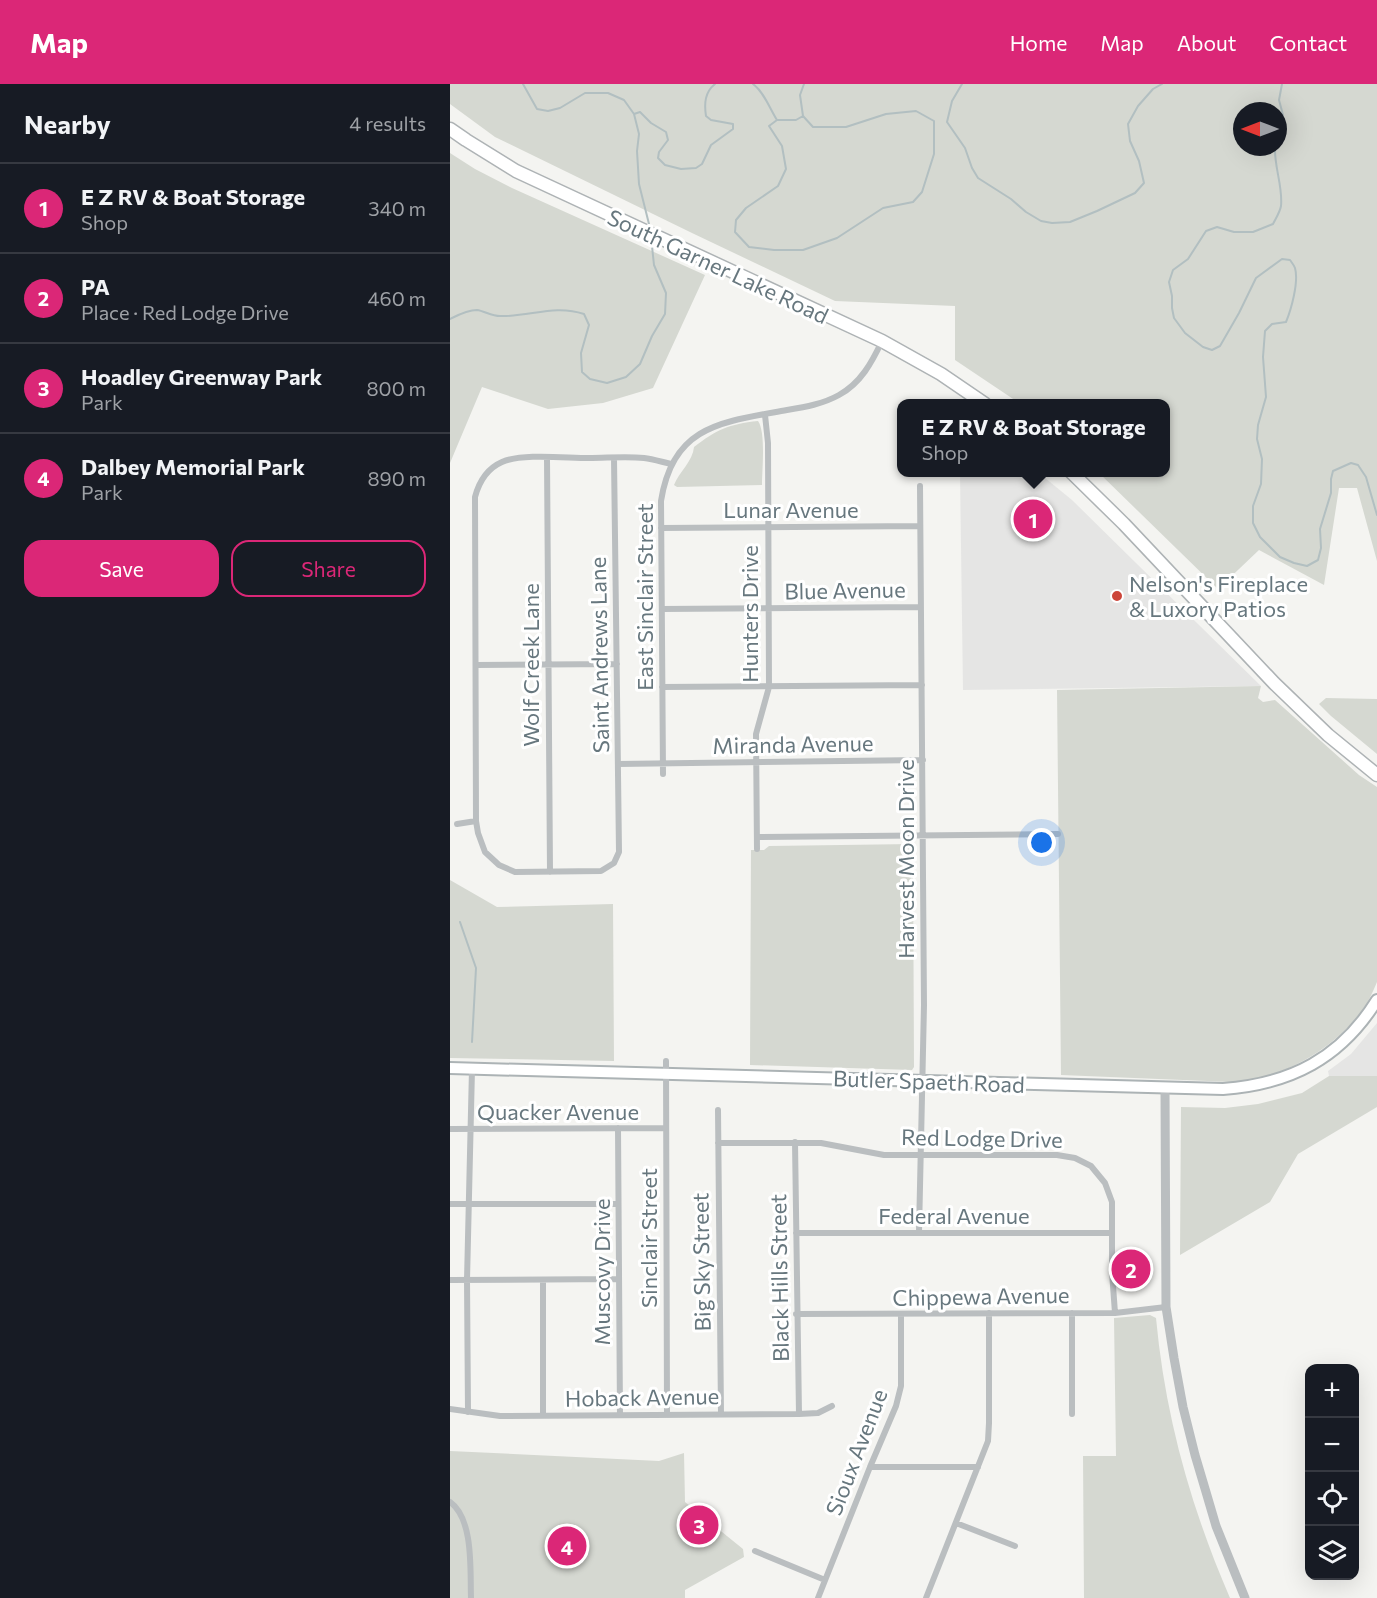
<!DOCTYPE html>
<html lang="en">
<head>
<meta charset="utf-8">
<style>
  body { margin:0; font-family:Commissioner,sans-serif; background:#20242c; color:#f1f3f6 }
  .controls { position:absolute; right:18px; bottom:18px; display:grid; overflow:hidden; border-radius:12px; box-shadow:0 6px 24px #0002 }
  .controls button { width:54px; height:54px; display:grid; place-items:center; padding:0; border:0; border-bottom:2px solid #363941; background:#171b24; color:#f1f3f6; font:30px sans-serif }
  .compass { position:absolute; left:783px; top:18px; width:54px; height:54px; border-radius:50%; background:#171b24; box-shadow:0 6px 24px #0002; rotate:270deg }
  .you { position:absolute; left:592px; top:759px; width:21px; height:21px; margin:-15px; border:4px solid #fff; border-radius:50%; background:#1a73e8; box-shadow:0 0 0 9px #1a73e833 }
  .badge { display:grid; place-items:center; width:39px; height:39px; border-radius:50%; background:#db2777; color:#fff; font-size:20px; font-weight:700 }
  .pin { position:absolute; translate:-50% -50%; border:3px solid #fff; box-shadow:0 2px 6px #0006 }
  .popup { position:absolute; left:447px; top:315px; width:273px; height:78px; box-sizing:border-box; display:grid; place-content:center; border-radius:12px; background:#171b24; filter:drop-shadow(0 2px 4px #0005); font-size:20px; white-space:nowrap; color:#9ea1a6 }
  .popup b { font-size:22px; color:#f1f3f6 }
  .popup::after { content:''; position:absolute; left:50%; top:100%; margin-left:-12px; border:12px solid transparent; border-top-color:#171b24 }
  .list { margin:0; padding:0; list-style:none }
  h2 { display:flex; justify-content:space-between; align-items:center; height:78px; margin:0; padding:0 24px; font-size:26px }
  h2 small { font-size:20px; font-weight:400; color:#9ea1a6 }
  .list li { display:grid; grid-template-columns:39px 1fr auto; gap:18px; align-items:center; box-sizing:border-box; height:90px; padding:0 24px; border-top:2px solid #363941 }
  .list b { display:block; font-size:22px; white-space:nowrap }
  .list p { margin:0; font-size:20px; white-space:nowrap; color:#9ea1a6 }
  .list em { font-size:20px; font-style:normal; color:#9ea1a6 }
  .actions { display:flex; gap:12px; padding:18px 24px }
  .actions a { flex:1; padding:14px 0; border:2px solid #db2777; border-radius:18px; text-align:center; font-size:21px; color:#db2777 }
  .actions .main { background:#db2777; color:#fff }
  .icon { flex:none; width:33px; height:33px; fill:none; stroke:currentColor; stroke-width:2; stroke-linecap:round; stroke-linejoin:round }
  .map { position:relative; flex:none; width:927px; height:1514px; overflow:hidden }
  header { display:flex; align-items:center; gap:36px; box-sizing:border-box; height:84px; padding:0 30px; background:#db2777; color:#fff }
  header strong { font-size:28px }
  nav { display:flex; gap:33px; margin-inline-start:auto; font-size:21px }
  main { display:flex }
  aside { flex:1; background:#171b24 }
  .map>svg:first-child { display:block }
  .built { fill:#e5e5e4 }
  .green { fill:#d5d8d1; fill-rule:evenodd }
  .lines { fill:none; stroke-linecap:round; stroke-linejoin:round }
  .stream { stroke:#b2bfc1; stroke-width:2 }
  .secondary-casing { stroke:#acb3b5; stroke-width:14 }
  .primary-casing { stroke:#aeb3b5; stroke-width:15 }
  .minor { stroke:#babec0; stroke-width:6 }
  .tertiary { stroke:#babec0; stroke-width:9 }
  .secondary { stroke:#fff; stroke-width:10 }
  .primary { stroke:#fff; stroke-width:12 }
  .poi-dot { fill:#cc4539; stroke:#fff; stroke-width:2 }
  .labels { text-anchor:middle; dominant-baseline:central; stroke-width:6; stroke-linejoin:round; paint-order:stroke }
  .street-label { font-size:22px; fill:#67777e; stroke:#fff }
  .poi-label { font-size:22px; fill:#67777e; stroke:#fff; text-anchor:start }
</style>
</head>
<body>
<header>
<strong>Map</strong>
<nav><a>Home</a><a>Map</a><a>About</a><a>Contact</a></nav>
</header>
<main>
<aside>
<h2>Nearby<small>4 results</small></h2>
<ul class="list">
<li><span class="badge">1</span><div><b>E Z RV &amp; Boat Storage</b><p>Shop</p></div><em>340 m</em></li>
<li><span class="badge">2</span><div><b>PA</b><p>Place · Red Lodge Drive</p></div><em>460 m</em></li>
<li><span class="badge">3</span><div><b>Hoadley Greenway Park</b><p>Park</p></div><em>800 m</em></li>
<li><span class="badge">4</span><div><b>Dalbey Memorial Park</b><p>Park</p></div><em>890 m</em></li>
</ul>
<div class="actions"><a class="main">Save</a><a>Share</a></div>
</aside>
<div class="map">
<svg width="927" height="1514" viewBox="0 0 927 1514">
  <rect width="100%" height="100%" fill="#f4f4f1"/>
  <path class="built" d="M 510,389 L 589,389 L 622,416 L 811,602 L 513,606 Z
    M 927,939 L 927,992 L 879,992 L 878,987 L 901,970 Z"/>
  <path class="green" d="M 0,0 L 927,0 L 927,477 L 907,404 L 889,404 L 874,501 L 809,466 L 768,505 L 649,389 L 715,388 L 715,320 L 569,319 L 505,276 L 505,222 L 385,217 L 242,149 L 45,53 L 0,20 ZM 792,27 L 828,27 L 828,63 L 792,63 Z
    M 0,69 L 25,85 L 62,104 L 255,191 L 203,304 L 153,319 L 98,325 L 32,303 L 0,379 Z
    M 308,337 C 316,348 312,386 312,401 L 227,403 L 224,401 C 229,388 243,377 244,363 C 266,346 279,340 308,337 Z
    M 811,602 L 808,614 L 813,618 L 825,616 L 909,691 L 927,703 L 927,898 C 924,905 921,912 917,919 C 893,957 848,986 805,995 C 797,996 789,997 782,998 L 611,991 L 607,606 Z
    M 876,614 L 927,615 L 927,670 L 881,632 L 869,620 Z
    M 463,760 L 464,983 L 462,986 L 300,981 L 301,766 L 314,766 L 319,762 Z
    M 0,796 L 47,823 L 163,820 L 164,977 L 0,974 Z
    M 879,992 L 927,992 L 927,1023 L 848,1070 L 820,1118 L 730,1171 L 731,1023 L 775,1024 L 808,1020 L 852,1009 Z
    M 700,1231 L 706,1234 C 715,1332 741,1424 780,1514 L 634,1514 L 633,1372 L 666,1372 L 664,1234 Z
    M 0,1367 L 209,1377 L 234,1369 L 235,1418 L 293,1465 L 294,1473 L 235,1506 L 235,1514 L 0,1514 Z"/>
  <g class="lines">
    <path class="stream" d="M 73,0 L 87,25 L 98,27 L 110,24 L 135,9 L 158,9 L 174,16 L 184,30 L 189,50 L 187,67 L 189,100 L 200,144
      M 303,0 C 314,8 320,25 327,36 L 346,36 L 353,32 L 350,11 L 354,0
      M 512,0 L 502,17 L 497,38 L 515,64 L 522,84 L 528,94 L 561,115 L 576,128 L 591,137 L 602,139 L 620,138 L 647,127 L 685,109 L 694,99 L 689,77 L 680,57 L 678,40 L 688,22 L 703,5 L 712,0
      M 184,30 L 190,28 L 201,39 L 216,48 L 218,56 L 209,68 L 208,74 L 215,81 L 231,85 L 246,84 L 252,80 L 261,61 L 283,45 L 283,40 L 261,36 L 256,32 C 254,19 255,8 265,0
      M 327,36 L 319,42 L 332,62 L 336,85 L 328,102 L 296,124 L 286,136 L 285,148 L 299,163 L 324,166 L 353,166 L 387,154 L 433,124 L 463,118 L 472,108 L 484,70 L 484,37 L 466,27 L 436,30 L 396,43 L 363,43 L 353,32
      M 828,42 L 833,31 L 829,16 L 832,0
      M 825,63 C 824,83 833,102 831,122 C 830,128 826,134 823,140 L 803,148 L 784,148 L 767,143 L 756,147 L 738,175 L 723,186 L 719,198 L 722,212 L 722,224 L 724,234 L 735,249 L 753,263 L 762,266 L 770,262 L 789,229 L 806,194 L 832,175 L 840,176 C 842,179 844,181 845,184 C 849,198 841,226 836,238 L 822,240 L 815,247 L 813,273 L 816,313 L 808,341 L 807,355 L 812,375 L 811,400 L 803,422 L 803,439 L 810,453 L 830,473 L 844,479 L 857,482 L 868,476 L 871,464 L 870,445 L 881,409 L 881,395 L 883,387 L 901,379 L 908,381 L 916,393 L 927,431
      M 0,235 C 8,231 17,226 27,226 C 34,227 42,232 50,232 C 80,233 104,220 134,230 L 139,241 L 131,269 L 132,288 L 140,295 L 157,299 L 176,293 L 190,280 L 202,252 L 215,230 L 216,209 L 204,181 L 201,153
      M 10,838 L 26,884 L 22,958"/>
    <g class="secondary-casing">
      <path id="secondary" d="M 0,984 L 773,1005 C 841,1000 891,974 927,916"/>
    </g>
    <g class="primary-casing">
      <path id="primary" d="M 0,45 L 16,56 L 66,87 L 432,257 L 491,290 L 535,320
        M 621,388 L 674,440 L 824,599 L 878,651 L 927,691"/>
    </g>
    <path class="minor" d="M 97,374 L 100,788
      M 164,374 L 169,768 L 164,779 L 151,787 L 65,788 L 49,781 L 35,768 L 28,749 L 26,737 L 25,413 C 29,398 36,385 52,378 C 73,369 115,374 139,374 C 157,374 176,372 194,374 C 203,375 212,378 221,380
      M 211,444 L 470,442
      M 212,525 L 471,523
      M 26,581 L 167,580
      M 212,603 L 472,601
      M 168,680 L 473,676
      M 213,690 L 211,417 C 223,341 272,338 337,326 C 355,323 373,320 389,311 C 411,299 422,278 432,257
      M 7,740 L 26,737
      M 307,753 L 608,750
      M 307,765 L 306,650 L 319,603 L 318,359 L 315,331
      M 216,977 L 217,1330
      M 268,1026 L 271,1330
      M 168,1044 L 170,1331
      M 0,1045 L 216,1044
      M 345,1058 L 349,1330
      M 268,1059 L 371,1059 L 434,1071 L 607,1071 L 625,1074 L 641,1082 L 655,1099 L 662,1118 L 662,1188 L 665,1229
      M 0,1120 L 168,1120
      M 469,1148 L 474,921 L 470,402
      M 346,1149 L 662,1149
      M 0,1196 L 169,1195
      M 93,1196 L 93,1332
      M 622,1229 L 622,1330
      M 346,1230 L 665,1229 L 716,1223
      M 0,1325 L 50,1332 L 349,1330 L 368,1329 L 382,1322
      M 18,1328 L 17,1196 L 22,985
      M 420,1383 L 528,1383
      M 0,1418 C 24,1435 20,1487 21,1514
      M 506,1439 L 565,1462
      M 305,1467 L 375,1496
      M 368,1514 L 420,1383 L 446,1322 L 451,1302 L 451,1231
      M 476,1514 L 538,1357 L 539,1339 L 539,1229"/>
    <path class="tertiary" d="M 715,1004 L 716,1223 L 724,1274 L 733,1323 L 745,1371 L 756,1408 L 766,1442 L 795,1514"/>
    <use href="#secondary" class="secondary"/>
    <use href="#primary" class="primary"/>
  </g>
  <circle class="poi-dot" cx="667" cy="512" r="6"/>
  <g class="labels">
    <g class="street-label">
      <text transform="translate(268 182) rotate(25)">South Garner Lake Road</text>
      <text x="341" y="425">Lunar Avenue</text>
      <text transform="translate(395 506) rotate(-1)">Blue Avenue</text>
      <text transform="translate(194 513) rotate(-90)">East Sinclair Street</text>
      <text transform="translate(299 530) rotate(-90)">Hunters Drive</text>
      <text transform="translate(149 571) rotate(-91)">Saint Andrews Lane</text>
      <text transform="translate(80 581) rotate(-90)">Wolf Creek Lane</text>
      <text transform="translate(343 660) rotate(-1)">Miranda Avenue</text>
      <text transform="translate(455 775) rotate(-90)">Harvest Moon Drive</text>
      <text transform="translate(479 997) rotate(2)">Butler Spaeth Road</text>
      <text x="108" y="1027">Quacker Avenue</text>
      <text transform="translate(532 1054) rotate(1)">Red Lodge Drive</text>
      <text x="504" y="1131">Federal Avenue</text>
      <text transform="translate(198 1154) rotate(-90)">Sinclair Street</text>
      <text transform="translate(251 1178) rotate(-91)">Big Sky Street</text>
      <text transform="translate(151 1188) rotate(-90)">Muscovy Drive</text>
      <text transform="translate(329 1194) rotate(-91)">Black Hills Street</text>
      <text transform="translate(531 1212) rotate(-1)">Chippewa Avenue</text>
      <text transform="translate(192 1313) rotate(-1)">Hoback Avenue</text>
      <text transform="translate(406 1368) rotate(-69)">Sioux Avenue</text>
    </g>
    <g class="poi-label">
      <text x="679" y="499">Nelson's Fireplace<tspan x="679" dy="25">&amp; Luxory Patios</tspan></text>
    </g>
  </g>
</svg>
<div class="controls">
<button>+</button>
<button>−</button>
<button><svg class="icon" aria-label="locate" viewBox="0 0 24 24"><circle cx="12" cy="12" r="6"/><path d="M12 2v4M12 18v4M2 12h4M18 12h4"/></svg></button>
<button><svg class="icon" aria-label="layers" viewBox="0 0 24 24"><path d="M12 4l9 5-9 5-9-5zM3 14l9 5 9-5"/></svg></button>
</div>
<svg class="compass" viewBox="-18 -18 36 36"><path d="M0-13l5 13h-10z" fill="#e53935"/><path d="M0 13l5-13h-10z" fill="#9ea1a6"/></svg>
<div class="you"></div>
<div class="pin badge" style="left:583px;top:435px">1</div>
<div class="popup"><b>E Z RV &amp; Boat Storage</b>Shop</div>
<div class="pin badge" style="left:681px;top:1185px">2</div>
<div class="pin badge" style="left:249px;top:1441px">3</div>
<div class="pin badge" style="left:117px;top:1462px">4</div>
</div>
</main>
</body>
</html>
